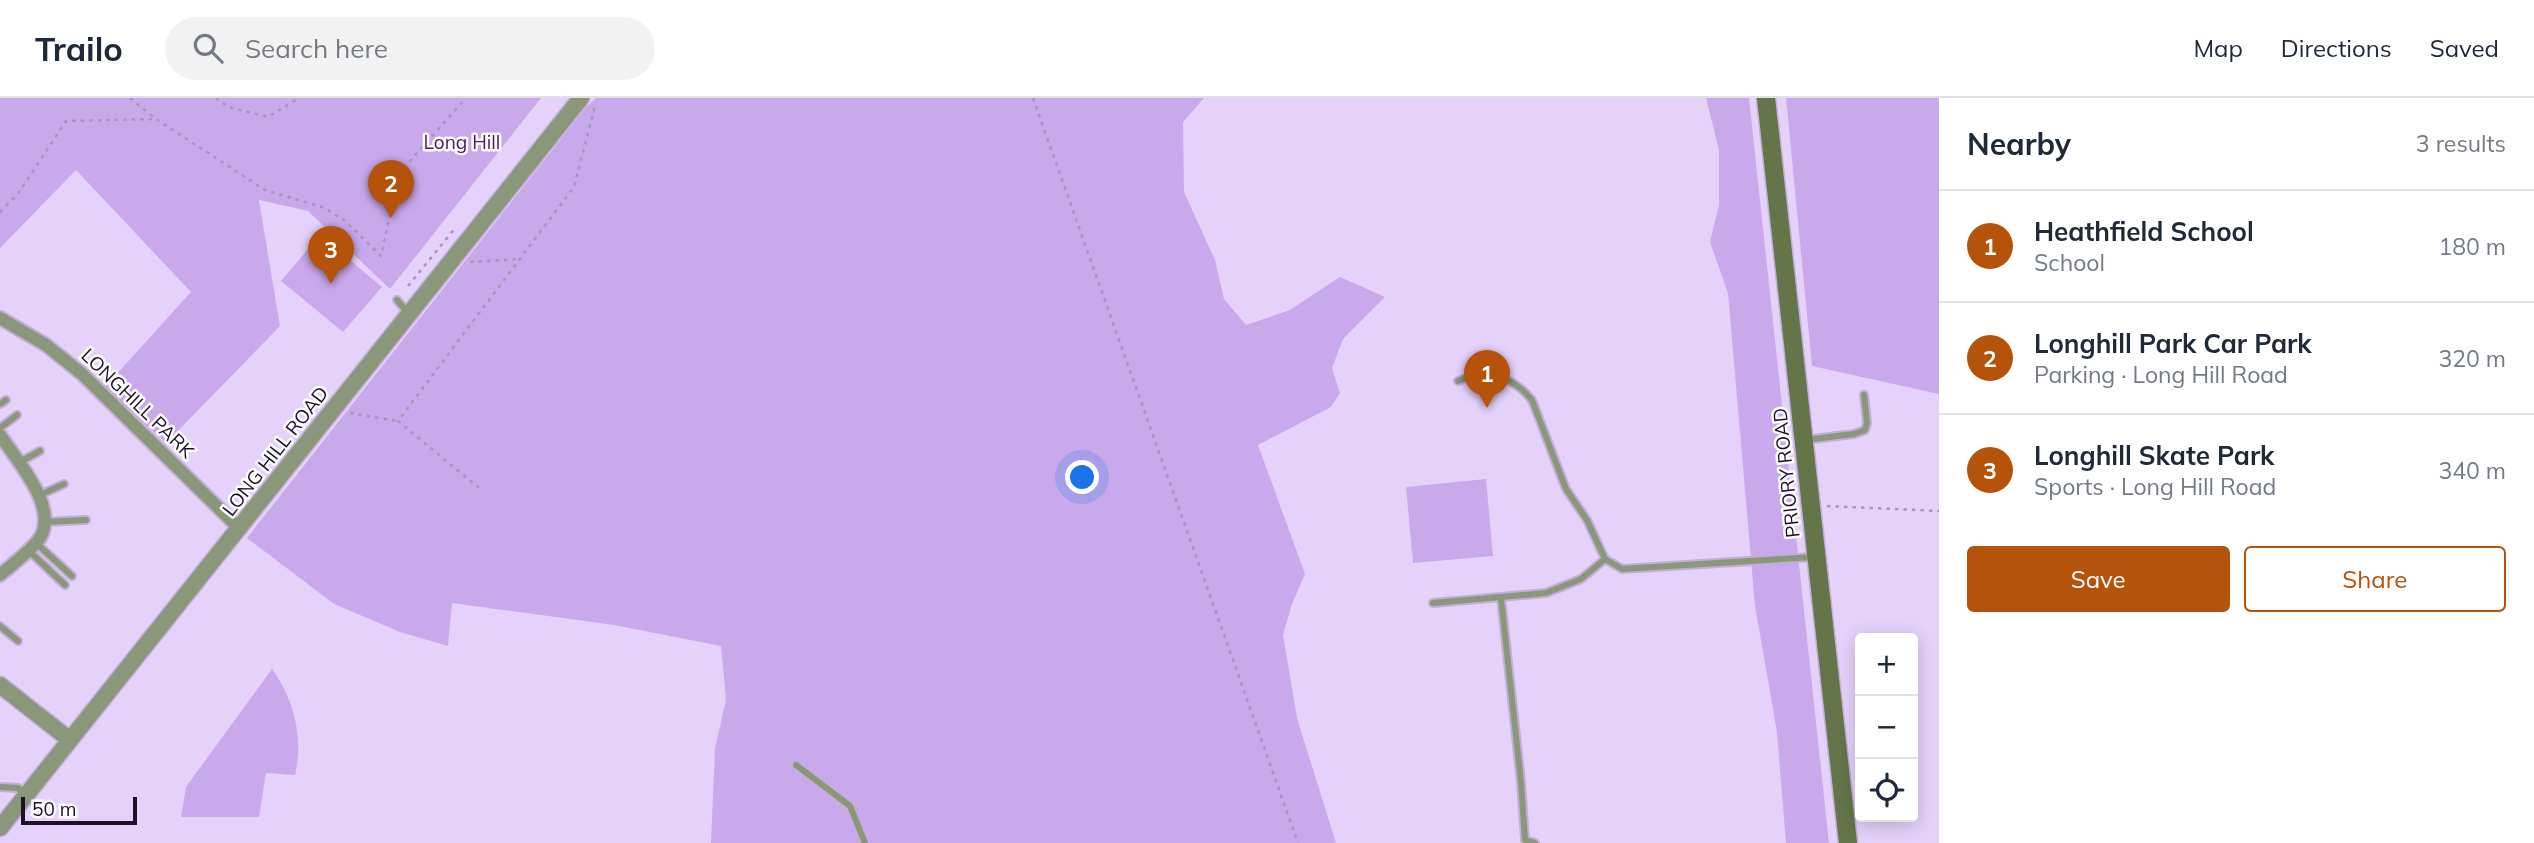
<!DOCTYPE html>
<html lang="en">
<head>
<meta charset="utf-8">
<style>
  body { margin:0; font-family:Mulish,sans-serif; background:#f2f2f3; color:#1f2937 }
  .controls { position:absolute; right:21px; bottom:21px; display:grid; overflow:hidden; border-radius:7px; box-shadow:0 4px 18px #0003 }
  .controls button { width:63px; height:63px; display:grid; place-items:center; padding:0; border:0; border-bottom:2px solid #e0e1e3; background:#fff; color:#1f2937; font:35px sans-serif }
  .scale { position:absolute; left:21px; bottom:18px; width:116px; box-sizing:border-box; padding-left:7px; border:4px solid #1d1029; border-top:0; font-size:19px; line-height:24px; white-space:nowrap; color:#1d1029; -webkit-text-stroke:5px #fcfcfc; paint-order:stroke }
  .you { position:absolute; left:1083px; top:380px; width:24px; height:24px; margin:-18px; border:5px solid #fff; border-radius:50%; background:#1a73e8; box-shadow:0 0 0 10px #1a73e833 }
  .badge { display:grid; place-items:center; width:46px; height:46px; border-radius:50%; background:#b45309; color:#fff; font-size:23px; font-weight:700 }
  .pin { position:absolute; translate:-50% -58px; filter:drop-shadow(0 2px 4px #0008) }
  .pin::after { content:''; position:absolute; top:37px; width:24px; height:21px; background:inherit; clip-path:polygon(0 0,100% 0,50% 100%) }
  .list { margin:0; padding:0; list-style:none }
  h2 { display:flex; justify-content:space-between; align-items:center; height:91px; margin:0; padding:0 28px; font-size:30px }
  h2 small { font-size:23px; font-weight:400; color:#747a83 }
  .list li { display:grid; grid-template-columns:46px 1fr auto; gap:21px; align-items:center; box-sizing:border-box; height:112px; padding:0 28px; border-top:2px solid #e0e1e3 }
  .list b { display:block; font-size:26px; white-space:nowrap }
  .list p { margin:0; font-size:23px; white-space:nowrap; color:#747a83 }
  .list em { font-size:23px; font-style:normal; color:#747a83 }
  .actions { display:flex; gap:14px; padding:21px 28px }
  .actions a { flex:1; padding:16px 0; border:2px solid #b45309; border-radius:7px; text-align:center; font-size:24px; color:#b45309 }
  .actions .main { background:#b45309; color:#fff }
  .icon { flex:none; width:38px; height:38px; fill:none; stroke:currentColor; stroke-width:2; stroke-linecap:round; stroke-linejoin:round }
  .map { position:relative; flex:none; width:1939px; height:745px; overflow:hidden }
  header { display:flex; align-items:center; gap:42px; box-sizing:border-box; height:98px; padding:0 35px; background:#fff; border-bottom:2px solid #e0e1e3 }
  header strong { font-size:33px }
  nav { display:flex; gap:38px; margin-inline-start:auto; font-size:24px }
  .search { width:490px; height:63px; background:#f2f2f3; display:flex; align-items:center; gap:18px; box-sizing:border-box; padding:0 24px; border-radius:38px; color:#747a83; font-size:26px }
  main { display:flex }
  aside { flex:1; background:#fff }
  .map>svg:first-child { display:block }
  .green { fill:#c9a9eb }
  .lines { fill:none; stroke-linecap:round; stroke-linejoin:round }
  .service-casing { stroke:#c1afd5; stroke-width:10 }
  .minor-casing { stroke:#c1afd5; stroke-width:16 }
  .tertiary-casing { stroke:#c1afd5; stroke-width:19 }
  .secondary-casing { stroke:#c1afd5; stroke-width:21 }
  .path { stroke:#a897bb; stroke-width:2.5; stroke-dasharray:3.5 5; stroke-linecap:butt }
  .service { stroke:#8a977a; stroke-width:6 }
  .minor { stroke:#8a977a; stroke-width:12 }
  .tertiary { stroke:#8a977a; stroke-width:16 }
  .secondary { stroke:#64754a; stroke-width:18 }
  .labels { text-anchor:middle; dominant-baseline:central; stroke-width:5; stroke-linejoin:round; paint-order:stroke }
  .park-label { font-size:19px; fill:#471a69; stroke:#fcfcfc }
  .street-label { font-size:19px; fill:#1d1029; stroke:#fcfcfc }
</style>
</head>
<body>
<header>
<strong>Trailo</strong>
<div class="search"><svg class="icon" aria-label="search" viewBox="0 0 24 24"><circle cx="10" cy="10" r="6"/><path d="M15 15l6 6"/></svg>Search here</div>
<nav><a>Map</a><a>Directions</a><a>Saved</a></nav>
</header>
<main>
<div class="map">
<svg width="1939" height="745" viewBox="0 0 1939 745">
  <rect width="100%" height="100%" fill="#e5d2fb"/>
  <path class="green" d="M 0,0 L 541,0 L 390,191 L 308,113 L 259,102 L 280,228 L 166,345 L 104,290 L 191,194 L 76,72 L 0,150 Z
    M 596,0 L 1204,0 L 1183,24 L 1184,94 L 1215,162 L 1224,201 L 1246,227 L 1290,212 L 1340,179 L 1385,199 L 1343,241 L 1332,270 L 1340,295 L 1331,309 L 1258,347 L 1305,476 L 1292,506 L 1283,537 L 1297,620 L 1336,745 L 711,745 L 715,650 L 726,602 L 721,548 L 614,527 L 452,505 L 448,548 L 400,534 L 334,506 L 247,440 L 586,9 Z
    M 1706,0 L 1749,0 L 1829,745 L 1786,745 L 1777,634 L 1755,508 L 1728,195 L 1710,144 L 1719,107 L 1719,52 Z
    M 1786,0 L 1939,0 L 1939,296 L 1812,268 Z
    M 320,137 L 382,189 L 343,234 L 281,183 Z
    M 1486,381 L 1493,458 L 1413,465 L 1406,389 Z
    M 272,571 C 294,601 304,641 295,677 L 266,675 L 259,719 L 181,719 L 186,689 Z"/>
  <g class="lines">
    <g class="service-casing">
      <path id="service" d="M 397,202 L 408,215
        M 1458,283 C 1487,270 1512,278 1532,302 L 1566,391 L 1587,422 L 1605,461 L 1622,471 L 1814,459
        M 0,306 L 6,302
        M 0,330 L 17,317
        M 1805,342 L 1854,336 L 1865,332 L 1867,325 L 1864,297
        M 18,365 L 40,353
        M 40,397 L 64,386
        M 44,424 L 86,422
        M 36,445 L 72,478
        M 28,452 L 65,487
        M 1501,500 L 1521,684 L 1525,742 L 1535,745
        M 1433,505 L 1546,495 L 1581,481 L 1605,461
        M 0,528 L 18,543
        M 796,667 L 850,708 L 865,745
        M 0,689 L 18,690 L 26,696"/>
    </g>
    <g class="minor-casing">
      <path id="minor" d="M 0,220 L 46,247 L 82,276 L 240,431
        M 0,337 C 17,363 63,413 37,444 C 26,456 12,467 0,477"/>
    </g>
    <g class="tertiary-casing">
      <path id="tertiary" d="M 0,587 L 70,642
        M 0,730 L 581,0"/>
    </g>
    <g class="secondary-casing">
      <path id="secondary" d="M 1766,0 L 1848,745"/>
    </g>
    <path class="path" d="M 130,0 L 156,21 L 265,92 L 325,110 L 344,122 L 381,158 L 397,85 L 409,64 L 466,0
      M 216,0 L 228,9 L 268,19 L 299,0
      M 1033,0 L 1298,745
      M 0,114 L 18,96 L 66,23 L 156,21
      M 470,164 L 520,161
      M 408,188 L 456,129
      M 350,315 L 398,323
      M 479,390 L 398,323 L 574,89 L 595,8
      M 1827,408 L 1939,413"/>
    <use href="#service" class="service"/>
    <use href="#minor" class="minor"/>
    <use href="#tertiary" class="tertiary"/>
    <use href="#secondary" class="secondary"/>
  </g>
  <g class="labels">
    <g class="park-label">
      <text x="462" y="44">Long Hill</text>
    </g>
    <g class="street-label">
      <text transform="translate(138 305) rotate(44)">LONGHILL PARK</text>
      <text transform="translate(275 353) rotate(-52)">LONG HILL ROAD</text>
      <text transform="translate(1786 375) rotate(-96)">PRIORY ROAD</text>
    </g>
  </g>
</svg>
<div class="controls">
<button>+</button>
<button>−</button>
<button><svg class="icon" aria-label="locate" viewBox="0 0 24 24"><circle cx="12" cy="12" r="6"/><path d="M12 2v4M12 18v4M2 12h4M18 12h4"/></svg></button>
</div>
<div class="scale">50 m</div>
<div class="you"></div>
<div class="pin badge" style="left:1487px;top:310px">1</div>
<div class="pin badge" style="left:391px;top:120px">2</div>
<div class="pin badge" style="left:331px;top:186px">3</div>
</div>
<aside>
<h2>Nearby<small>3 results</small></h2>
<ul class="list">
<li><span class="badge">1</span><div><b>Heathfield School</b><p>School</p></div><em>180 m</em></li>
<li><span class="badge">2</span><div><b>Longhill Park Car Park</b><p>Parking · Long Hill Road</p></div><em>320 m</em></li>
<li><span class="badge">3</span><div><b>Longhill Skate Park</b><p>Sports · Long Hill Road</p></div><em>340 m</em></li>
</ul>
<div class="actions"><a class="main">Save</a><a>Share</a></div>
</aside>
</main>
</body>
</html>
